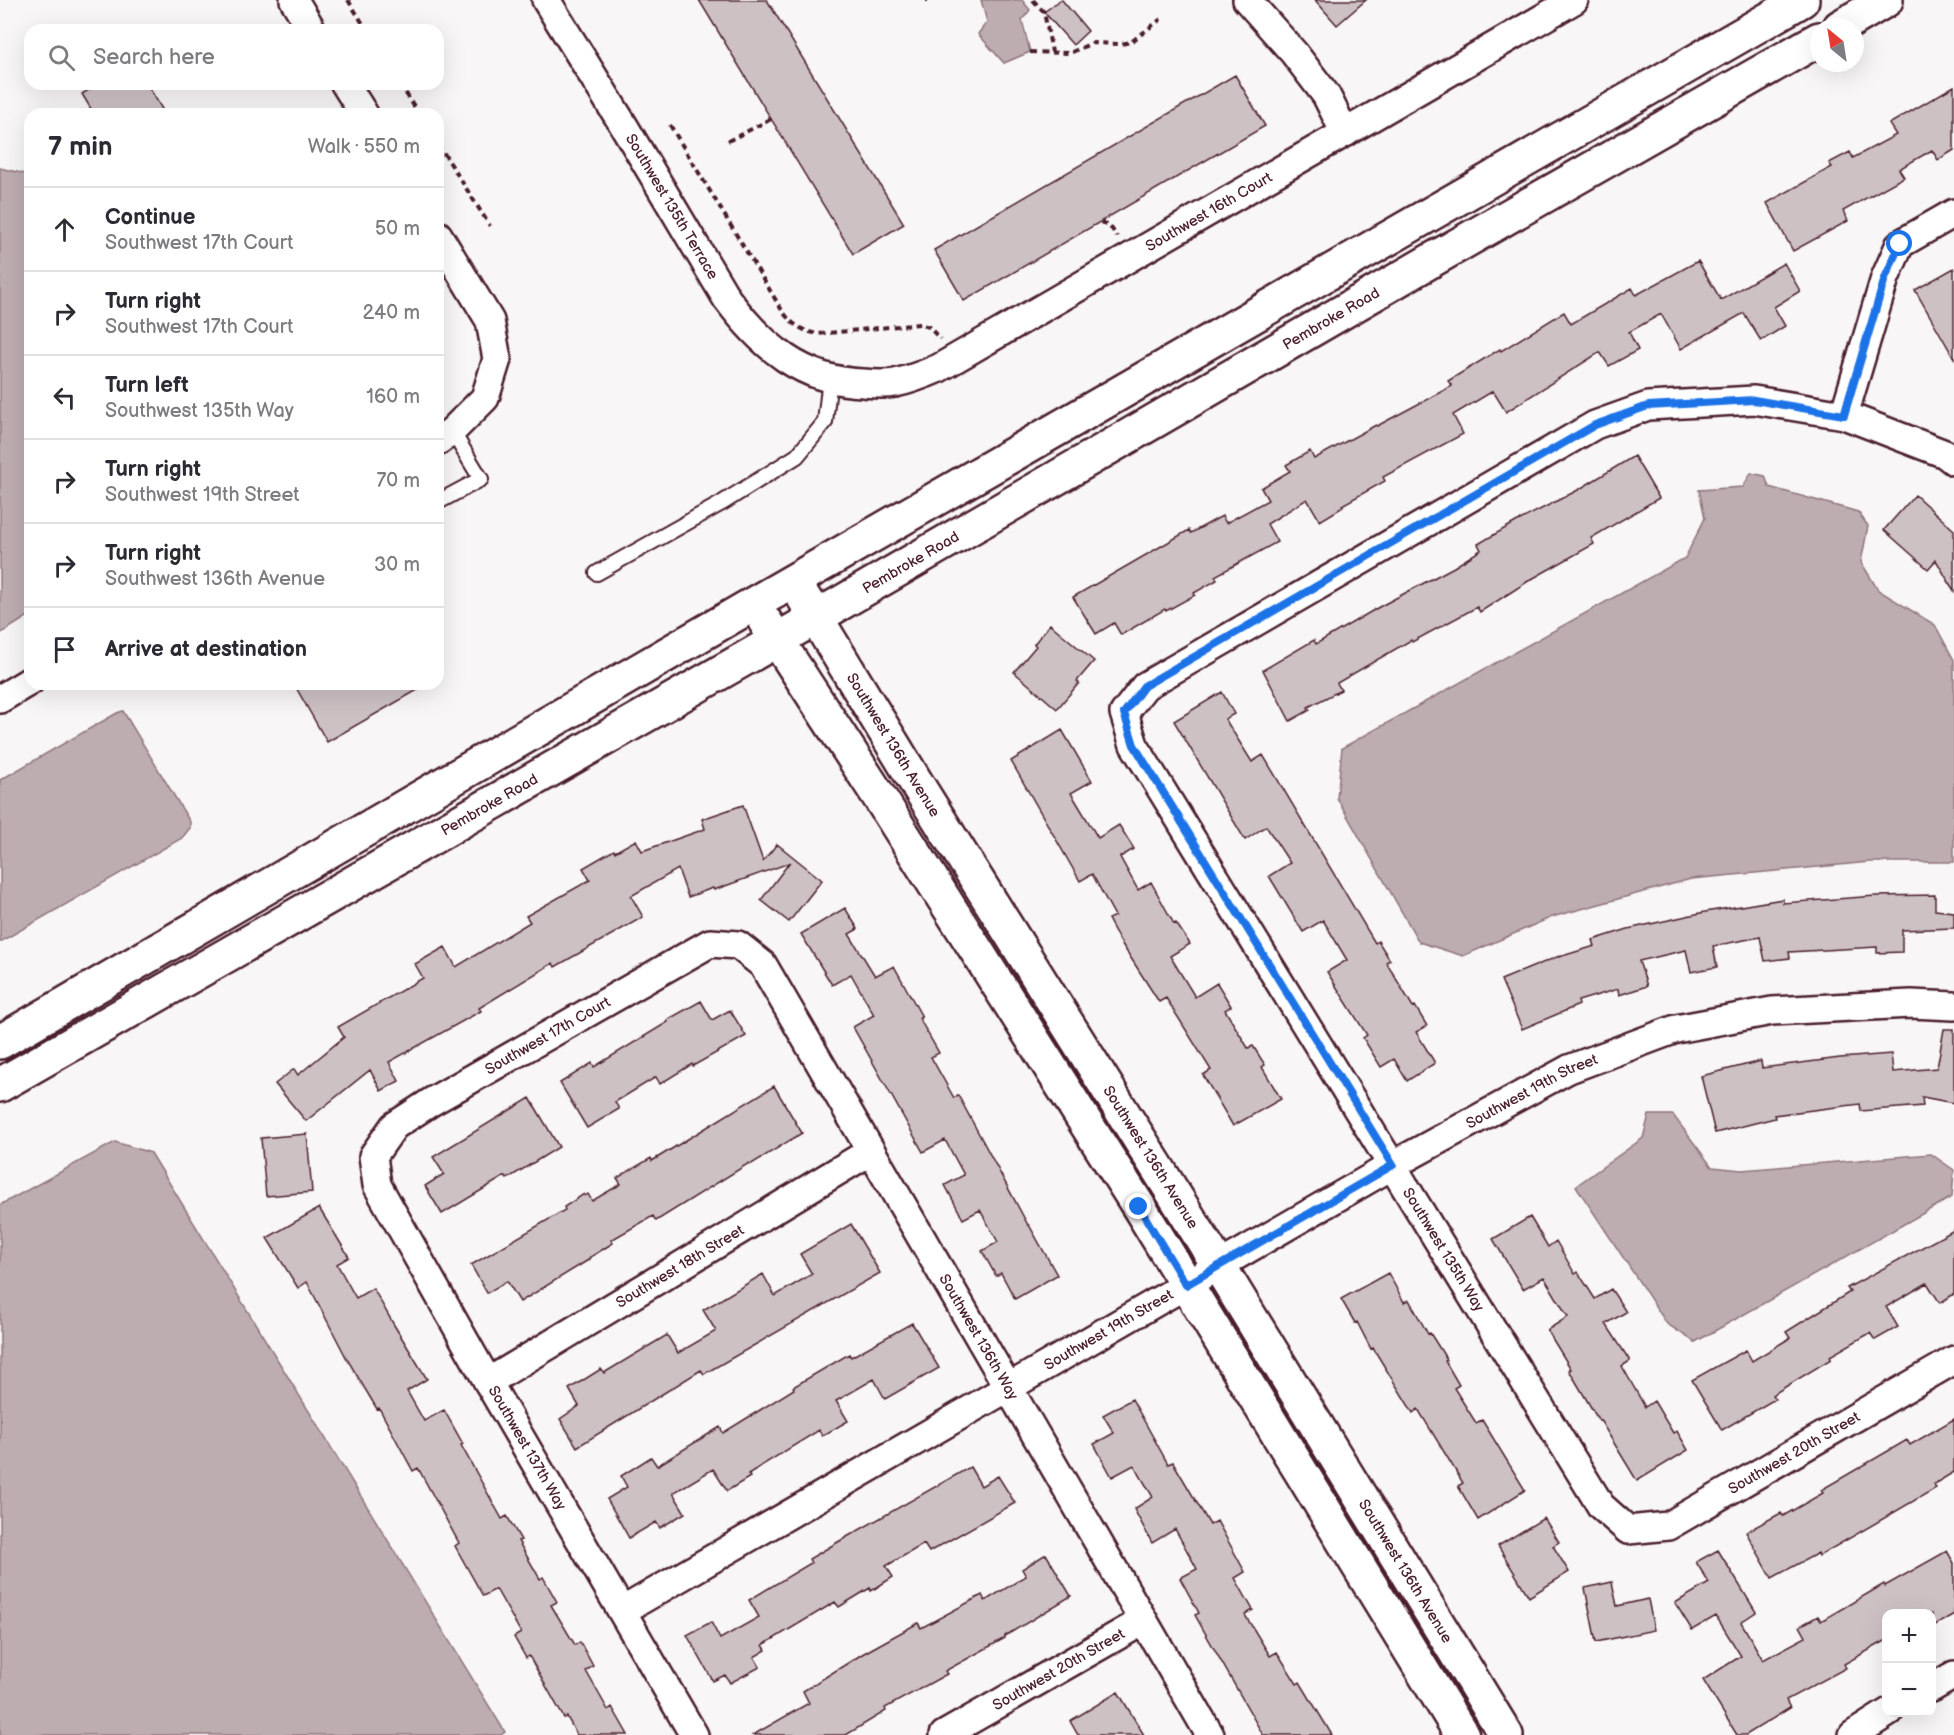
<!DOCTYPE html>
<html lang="en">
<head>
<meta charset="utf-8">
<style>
  body { margin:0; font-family:"Balsamiq Sans",sans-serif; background:#f2f2f3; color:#2b2b33 }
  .controls { position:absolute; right:18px; bottom:18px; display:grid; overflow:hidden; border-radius:12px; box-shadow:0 6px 24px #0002 }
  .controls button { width:54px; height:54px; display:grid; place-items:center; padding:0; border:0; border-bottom:2px solid #e1e1e2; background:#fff; color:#2b2b33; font:30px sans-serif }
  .compass { position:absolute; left:1810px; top:18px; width:54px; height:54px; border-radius:50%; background:#fff; box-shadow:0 6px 24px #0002; rotate:330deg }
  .stop { position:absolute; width:18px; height:18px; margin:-14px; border:4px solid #1a73e8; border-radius:50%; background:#fff }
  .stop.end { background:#1a73e8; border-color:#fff; box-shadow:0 2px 6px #0008 }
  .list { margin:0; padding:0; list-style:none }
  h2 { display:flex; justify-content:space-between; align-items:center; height:78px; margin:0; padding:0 24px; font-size:26px }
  h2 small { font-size:20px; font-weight:400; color:#7c7c81 }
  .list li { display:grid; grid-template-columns:39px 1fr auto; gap:18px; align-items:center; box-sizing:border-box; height:84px; padding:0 24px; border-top:2px solid #e1e1e2 }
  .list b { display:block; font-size:22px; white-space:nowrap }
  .list p { margin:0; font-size:20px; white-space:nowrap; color:#7c7c81 }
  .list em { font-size:20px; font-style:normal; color:#7c7c81 }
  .icon { flex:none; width:33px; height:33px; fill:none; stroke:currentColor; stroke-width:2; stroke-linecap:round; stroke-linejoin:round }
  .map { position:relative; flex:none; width:1954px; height:1735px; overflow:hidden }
  .search { position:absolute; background:#fff; box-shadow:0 6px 24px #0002; left:24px; top:24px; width:420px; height:66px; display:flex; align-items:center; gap:15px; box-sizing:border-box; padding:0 21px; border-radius:18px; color:#7c7c81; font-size:22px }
  .panel { position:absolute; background:#fff; box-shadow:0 6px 24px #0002; left:24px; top:108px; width:420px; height:582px; border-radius:18px }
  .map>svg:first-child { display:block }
  .water { fill:#bdadb0; stroke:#8f747b; stroke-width:1.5 }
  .building { fill:#cdc1c4; stroke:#4a1f2b; stroke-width:1.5 }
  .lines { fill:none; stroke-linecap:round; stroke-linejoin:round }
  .lane-casing { stroke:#4a1f2b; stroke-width:18 }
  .street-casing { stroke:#4a1f2b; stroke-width:32 }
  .secondary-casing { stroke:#4a1f2b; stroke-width:38 }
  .path { stroke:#4a1f2b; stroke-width:4; stroke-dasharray:6 4.5; stroke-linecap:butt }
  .lane { stroke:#fff; stroke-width:14 }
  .street { stroke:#fff; stroke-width:27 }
  .secondary { stroke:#fff; stroke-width:33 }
  .route { stroke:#1a73e8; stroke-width:8 }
  .labels { text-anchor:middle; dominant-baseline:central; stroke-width:4.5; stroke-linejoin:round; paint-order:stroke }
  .street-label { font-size:15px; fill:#4a1f2b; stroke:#fff }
</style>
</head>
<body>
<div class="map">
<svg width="1954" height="1735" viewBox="0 0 1954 1735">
  <rect width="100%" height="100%" fill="#f8f6f7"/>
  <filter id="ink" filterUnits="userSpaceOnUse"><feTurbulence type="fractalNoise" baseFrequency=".0167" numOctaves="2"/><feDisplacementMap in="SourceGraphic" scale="12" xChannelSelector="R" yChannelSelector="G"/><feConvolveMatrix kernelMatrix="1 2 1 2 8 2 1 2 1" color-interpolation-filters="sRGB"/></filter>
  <g filter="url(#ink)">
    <path class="water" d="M 981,0 L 1022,0 L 1030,10 L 1022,20 L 1030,52 L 1004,63 L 978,34 L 987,22 Z
      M 0,168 L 30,175 L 30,615 L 0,634 Z
      M 1751,473 L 1765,476 L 1769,487 L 1858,512 L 1868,526 L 1861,562 L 1878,590 L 1935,625 L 1954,660 L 1954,862 L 1870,862 L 1691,879 L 1552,917 L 1463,956 L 1419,942 L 1337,798 L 1342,748 L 1685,558 L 1705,518 L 1699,490 L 1743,487 Z
      M 123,711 L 190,822 L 190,828 L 182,838 L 0,942 L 0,780 L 117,713 Z
      M 1649,1115 L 1673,1115 L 1712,1167 L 1742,1170 L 1931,1154 L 1954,1170 L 1952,1197 L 1695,1342 L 1667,1324 L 1576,1186 L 1643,1138 Z
      M 115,1142 L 151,1153 L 505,1732 L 501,1735 L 0,1735 L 0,1205 Z"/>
    <path class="building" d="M 699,0 L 767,0 L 904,224 L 853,254 Z
      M 1060,0 L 1062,0 L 1088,31 L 1073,45 L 1044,12 Z
      M 1315,0 L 1366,0 L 1337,25 Z
      M 1235,75 L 1265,126 L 964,301 L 934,250 Z
      M 98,84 L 147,84 L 165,114 L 94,114 L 82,94 Z
      M 1954,86 L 1954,150 L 1938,160 L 1932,150 L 1899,169 L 1904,177 L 1843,211 L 1848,221 L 1793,251 L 1767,203 L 1832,167 L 1829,163 L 1850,152 L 1853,158 L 1896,135 L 1889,124 Z
      M 1698,261 L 1721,300 L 1784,263 L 1800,291 L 1774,307 L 1785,326 L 1761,341 L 1744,313 L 1681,349 L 1661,314 L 1629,332 L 1638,350 L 1609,366 L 1600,352 L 1506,412 L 1493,391 L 1453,415 L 1463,434 L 1383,477 L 1385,481 L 1342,505 L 1343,507 L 1320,521 L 1307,499 L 1267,524 L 1277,542 L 1215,576 L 1217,580 L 1194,593 L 1195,595 L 1166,611 L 1165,609 L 1121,635 L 1114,623 L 1096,634 L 1073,597 L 1189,530 L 1191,533 L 1222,516 L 1226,523 L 1268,500 L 1261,488 L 1290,471 L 1286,465 L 1310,451 L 1314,459 L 1376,425 L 1377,426 L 1452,386 L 1448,381 L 1500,349 L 1501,351 L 1564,312 L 1571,324 L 1632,288 L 1636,295 Z
      M 1954,268 L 1954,358 L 1915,290 Z
      M 1634,456 L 1659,498 L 1591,538 L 1594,544 L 1530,580 L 1480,612 L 1477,607 L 1412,642 L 1411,640 L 1337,683 L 1341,690 L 1308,707 L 1310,710 L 1290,721 L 1263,670 L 1314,640 L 1316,644 L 1379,607 L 1454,567 L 1481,550 L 1478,544 L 1516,522 L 1578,490 Z
      M 1915,495 L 1954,530 L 1954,591 L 1936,560 L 1928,569 L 1884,530 Z
      M 1050,624 L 1094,661 L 1077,681 L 1079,683 L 1057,709 L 1014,672 L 1036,646 L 1034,644 Z
      M 294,684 L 428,684 L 327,742 Z
      M 1222,692 L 1234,714 L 1225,719 L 1252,762 L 1263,755 L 1375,943 L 1378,941 L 1390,960 L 1386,962 L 1413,1007 L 1415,1006 L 1427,1026 L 1416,1032 L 1435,1063 L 1407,1081 L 1394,1059 L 1381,1067 L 1363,1038 L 1367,1035 L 1327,972 L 1347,960 L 1323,920 L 1303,932 L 1269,876 L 1290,863 L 1266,826 L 1245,840 L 1174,721 Z
      M 1062,730 L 1092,781 L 1071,793 L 1098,838 L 1119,825 L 1134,849 L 1120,857 L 1138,890 L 1151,882 L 1174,924 L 1176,923 L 1190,944 L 1170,956 L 1195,997 L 1217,983 L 1231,1006 L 1225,1010 L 1248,1048 L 1253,1046 L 1265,1065 L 1262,1067 L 1281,1099 L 1233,1126 L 1203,1075 L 1211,1070 L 1166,998 L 1159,1002 L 1120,941 L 1108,919 L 1115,916 L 1092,874 L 1080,881 L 1011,761 Z
      M 743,805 L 763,861 L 777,844 L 822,880 L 789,922 L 761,900 L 789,863 L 714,890 L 713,888 L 688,897 L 678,869 L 631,896 L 643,917 L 555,967 L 553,963 L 479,1008 L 481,1011 L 389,1062 L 399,1081 L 381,1091 L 370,1070 L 306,1121 L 275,1084 L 294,1069 L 298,1075 L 344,1037 L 338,1027 L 423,978 L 415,964 L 445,947 L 456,967 L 530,922 L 526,916 L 590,880 L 583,868 L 614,850 L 615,852 L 636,840 L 642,851 L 705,829 L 702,819 Z
      M 1935,895 L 1935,910 L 1954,912 L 1954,928 L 1902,930 L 1902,952 L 1877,953 L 1877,947 L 1789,952 L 1790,958 L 1765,961 L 1760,937 L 1713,946 L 1717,967 L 1691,972 L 1686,950 L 1639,961 L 1647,986 L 1619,995 L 1618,989 L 1578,1001 L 1579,1005 L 1522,1029 L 1501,980 L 1559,956 L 1559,957 L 1595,946 L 1593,940 L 1628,929 L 1705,912 L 1783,899 L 1783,903 L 1876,896 Z
      M 845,908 L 858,929 L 849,934 L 875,976 L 894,966 L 922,1017 L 919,1018 L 939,1053 L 931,1057 L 954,1098 L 958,1095 L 1028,1225 L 1029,1225 L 1057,1275 L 1015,1299 L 1001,1273 L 996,1276 L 982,1251 L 998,1242 L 980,1210 L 963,1219 L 945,1185 L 964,1175 L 945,1140 L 923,1152 L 853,1027 L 874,1015 L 851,974 L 832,985 L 801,934 Z
      M 701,1001 L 712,1020 L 730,1010 L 746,1036 L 693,1066 L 692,1064 L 660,1084 L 656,1077 L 615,1102 L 619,1109 L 587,1128 L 560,1083 L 592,1063 L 594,1067 L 668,1022 L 667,1020 Z
      M 1944,1029 L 1954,1029 L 1954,1103 L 1922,1097 L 1923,1106 L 1861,1111 L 1860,1104 L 1774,1115 L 1775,1118 L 1715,1133 L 1701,1076 L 1761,1061 L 1762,1068 L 1840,1058 L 1891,1054 L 1893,1072 L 1937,1068 Z
      M 774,1086 L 802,1133 L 750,1165 L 749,1163 L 656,1221 L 653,1216 L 611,1240 L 613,1243 L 589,1258 L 590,1259 L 520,1302 L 507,1281 L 487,1293 L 471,1265 L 565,1210 L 564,1207 L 584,1194 L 585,1196 L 588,1194 L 592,1201 L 621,1184 L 617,1178 L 651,1158 L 652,1161 Z
      M 530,1098 L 559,1147 L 507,1179 L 505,1176 L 442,1214 L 425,1186 L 444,1174 L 433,1157 Z
      M 307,1134 L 312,1192 L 266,1196 L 261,1138 Z
      M 319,1208 L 349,1257 L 337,1264 L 356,1298 L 373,1288 L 394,1325 L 427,1379 L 407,1391 L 424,1421 L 444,1410 L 463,1444 L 461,1445 L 502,1519 L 507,1516 L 521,1540 L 518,1541 L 540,1579 L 543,1577 L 557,1602 L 551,1605 L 575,1645 L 580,1642 L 593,1666 L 586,1671 L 608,1710 L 612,1707 L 628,1735 L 577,1735 L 567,1717 L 564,1718 L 529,1656 L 526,1658 L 514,1637 L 521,1633 L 496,1589 L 483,1596 L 455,1546 L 459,1543 L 418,1468 L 413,1471 L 379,1408 L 377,1409 L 347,1359 L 307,1282 L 298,1288 L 267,1238 Z
      M 1530,1217 L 1548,1247 L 1556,1241 L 1575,1274 L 1578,1272 L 1595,1299 L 1611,1289 L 1626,1312 L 1606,1324 L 1630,1361 L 1622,1366 L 1645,1407 L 1654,1401 L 1673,1433 L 1677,1431 L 1688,1450 L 1637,1481 L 1600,1420 L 1599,1421 L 1569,1370 L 1571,1369 L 1547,1330 L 1568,1317 L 1544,1277 L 1523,1289 L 1493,1239 Z
      M 851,1224 L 880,1273 L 704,1374 L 701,1370 L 577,1447 L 560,1419 L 579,1406 L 569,1389 L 601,1369 L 604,1373 L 667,1335 L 678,1353 L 716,1331 L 703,1310 L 763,1274 L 775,1296 L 812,1274 L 800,1254 Z
      M 1954,1230 L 1954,1294 L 1940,1303 L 1927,1283 L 1886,1307 L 1898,1327 L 1875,1340 L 1870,1333 L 1830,1356 L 1831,1359 L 1772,1395 L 1775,1399 L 1722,1430 L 1692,1380 L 1746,1350 L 1752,1361 L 1790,1338 L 1786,1332 L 1850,1292 L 1847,1288 Z
      M 1388,1273 L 1404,1302 L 1409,1300 L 1428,1334 L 1430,1333 L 1447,1360 L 1445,1361 L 1459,1385 L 1454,1388 L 1476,1423 L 1482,1420 L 1525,1490 L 1478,1520 L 1458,1486 L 1463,1483 L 1418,1409 L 1413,1413 L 1373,1348 L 1371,1349 L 1357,1322 L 1355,1323 L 1341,1299 Z
      M 912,1323 L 939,1368 L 885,1399 L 874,1379 L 836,1401 L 848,1421 L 822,1436 L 819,1430 L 748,1474 L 750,1477 L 727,1491 L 713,1469 L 673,1493 L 685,1513 L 660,1528 L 656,1522 L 629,1538 L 607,1499 L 627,1487 L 621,1476 L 651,1457 L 657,1466 L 720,1427 L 723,1433 L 794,1389 L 793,1387 L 849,1354 L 851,1357 Z
      M 1132,1399 L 1168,1464 L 1173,1462 L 1210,1525 L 1217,1521 L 1245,1572 L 1235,1578 L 1253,1610 L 1245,1615 L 1270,1656 L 1277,1652 L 1297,1684 L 1300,1682 L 1332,1735 L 1263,1735 L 1195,1615 L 1199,1613 L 1180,1578 L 1197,1569 L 1175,1529 L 1152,1543 L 1134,1509 L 1153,1497 L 1134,1465 L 1112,1477 L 1094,1444 L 1114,1433 L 1103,1415 Z
      M 1954,1419 L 1954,1472 L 1934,1484 L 1936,1488 L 1819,1556 L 1818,1553 L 1772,1578 L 1746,1532 L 1781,1513 L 1783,1516 L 1823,1493 L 1821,1490 L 1907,1440 L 1910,1445 Z
      M 970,1467 L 981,1486 L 998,1476 L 1015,1503 L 929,1552 L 924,1544 L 886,1566 L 893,1577 L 871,1591 L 870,1588 L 839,1607 L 835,1602 L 763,1645 L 766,1650 L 754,1657 L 760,1667 L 730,1683 L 725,1675 L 713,1681 L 687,1635 L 711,1622 L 720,1639 L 759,1617 L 749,1600 L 811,1563 L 809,1559 L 838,1542 Z
      M 1544,1518 L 1559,1542 L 1553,1546 L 1569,1572 L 1529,1597 L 1498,1546 Z
      M 1718,1550 L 1756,1612 L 1741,1622 L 1763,1660 L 1806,1637 L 1800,1626 L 1818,1616 L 1821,1621 L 1884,1584 L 1885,1586 L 1947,1551 L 1954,1563 L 1954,1614 L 1932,1627 L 1932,1614 L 1887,1614 L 1887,1640 L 1844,1664 L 1846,1668 L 1786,1700 L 1790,1708 L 1746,1735 L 1737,1735 L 1703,1680 L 1741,1656 L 1716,1616 L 1692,1630 L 1675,1603 L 1709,1583 L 1696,1562 Z
      M 1046,1554 L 1071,1596 L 1005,1636 L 1005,1638 L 945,1671 L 947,1674 L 885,1708 L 886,1711 L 846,1735 L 753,1735 L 809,1703 L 803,1691 L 864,1653 L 918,1623 L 921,1628 L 982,1595 L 985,1601 L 1026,1576 L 1022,1569 Z
      M 1612,1582 L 1617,1606 L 1648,1599 L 1654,1630 L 1596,1642 L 1585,1588 Z
      M 1118,1692 L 1144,1735 L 1078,1735 L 1070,1721 Z"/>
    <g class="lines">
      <g class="lane-casing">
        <path id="lane" d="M 438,502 L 481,479 L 452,431
          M 597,573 L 722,503 L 797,456 L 825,422 L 830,378"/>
      </g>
      <g class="street-casing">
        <g id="street">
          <path d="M 294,0 L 312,30"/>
          <path id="s1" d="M 546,0 L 624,126 L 727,299 C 762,346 802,381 863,383 C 873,384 885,385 895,383 C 910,380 925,374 939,368 L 1574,0"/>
          <path d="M 1247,0 L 1294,53 L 1326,95 L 1345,133"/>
          <path d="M 345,84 L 364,114"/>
          <path id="s2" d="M 1954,213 L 1900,244 L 1885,278 L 1844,415 L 1754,400 L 1648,406 L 1595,425 L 1145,686 L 1124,713 L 1134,745 L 1601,1506 L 1628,1530 L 1668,1526 L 1954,1360"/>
          <path d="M 438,235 L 490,321 L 497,359 L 485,398 L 452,431 L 438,441"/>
          <path d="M 1844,415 L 1945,454 L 1954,461"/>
          <path d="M 0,699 L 30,681"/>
          <path id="s3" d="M 488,1382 L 871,1151"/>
          <path id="s4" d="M 622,1611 L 1393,1165 L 1569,1069 L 1676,1029 L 1772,1011 L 1911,1004 L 1954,1006"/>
          <path d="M 1932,1688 L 1954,1675"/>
          <path id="s5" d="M 694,1735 L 488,1382 L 377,1185 L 373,1156 L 394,1126 L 431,1102 L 710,943 L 738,945 L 763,965 L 1210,1735"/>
          <path id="s6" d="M 944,1735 L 1143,1621"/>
          <path d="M 1853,1735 L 1889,1712"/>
        </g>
      </g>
      <g class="secondary-casing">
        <g id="secondary">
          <path d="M 1840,27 L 1886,0"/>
          <path id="s7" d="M 804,598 L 920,789 L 1219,1266 L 1506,1735"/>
          <path d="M 766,623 L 880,798 L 1139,1207 L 1462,1735"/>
          <path d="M 0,1042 L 755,603 L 1802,0"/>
          <path id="s8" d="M 0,1085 L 777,640 L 1432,260 L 1819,39"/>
        </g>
      </g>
      <path class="path" d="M 348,0 L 367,30
        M 926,0 L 928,0
        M 1033,0 L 1044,12 L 1052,52
        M 1030,52 L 1070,53 L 1092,43 L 1121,44 L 1131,42 L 1161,19
        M 400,84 L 419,114
        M 670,125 L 783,312 C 793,325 802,331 818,334 L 919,324 L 929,327 L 940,339
        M 728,141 L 771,119
        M 438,144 L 490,226
        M 1101,222 L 1112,229 L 1117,237"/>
      <use href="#lane" class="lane"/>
      <use href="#street" class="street"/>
      <use href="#secondary" class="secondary"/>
    </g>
  </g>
  <g class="lines" filter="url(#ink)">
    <path class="route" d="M 1139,1207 L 1186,1285 L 1393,1165 L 1134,745 L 1124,713 L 1144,686 L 1595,425 L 1648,406 L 1754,400 L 1844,415 L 1885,278 L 1900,244"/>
  </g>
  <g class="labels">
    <g class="street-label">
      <text stroke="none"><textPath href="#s1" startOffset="242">Southwest 135th Terrace</textPath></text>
      <text stroke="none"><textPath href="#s1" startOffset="906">Southwest 16th Court</textPath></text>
      <text stroke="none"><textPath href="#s8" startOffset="1536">Pembroke Road</textPath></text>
      <text stroke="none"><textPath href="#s8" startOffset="1050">Pembroke Road</textPath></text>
      <text stroke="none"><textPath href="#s7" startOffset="172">Southwest 136th Avenue</textPath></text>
      <text stroke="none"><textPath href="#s8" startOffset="564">Pembroke Road</textPath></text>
      <text stroke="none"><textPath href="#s5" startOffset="879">Southwest 17th Court</textPath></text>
      <text stroke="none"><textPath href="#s4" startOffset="1048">Southwest 19th Street</textPath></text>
      <text stroke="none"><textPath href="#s7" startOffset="658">Southwest 136th Avenue</textPath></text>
      <text stroke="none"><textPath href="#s2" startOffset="1676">Southwest 135th Way</textPath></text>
      <text stroke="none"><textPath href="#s3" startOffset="224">Southwest 18th Street</textPath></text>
      <text stroke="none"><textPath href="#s4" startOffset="562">Southwest 19th Street</textPath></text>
      <text stroke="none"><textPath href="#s5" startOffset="1556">Southwest 136th Way</textPath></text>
      <text transform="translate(527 1448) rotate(60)">Southwest 137th Way</text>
      <text stroke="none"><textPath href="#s2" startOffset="2199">Southwest 20th Street</textPath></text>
      <text stroke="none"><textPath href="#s7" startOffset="1144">Southwest 136th Avenue</textPath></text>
      <text stroke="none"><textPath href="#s6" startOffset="132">Southwest 20th Street</textPath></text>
    </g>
  </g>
</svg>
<div class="controls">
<button>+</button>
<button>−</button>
</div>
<svg class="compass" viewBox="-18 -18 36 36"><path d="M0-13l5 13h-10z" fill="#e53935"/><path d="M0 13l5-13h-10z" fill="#7c7c81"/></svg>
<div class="stop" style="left:1900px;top:244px"></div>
<div class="stop end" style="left:1139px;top:1207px"></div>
<div class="search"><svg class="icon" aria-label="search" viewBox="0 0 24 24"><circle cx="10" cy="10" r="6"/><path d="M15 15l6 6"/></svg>Search here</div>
<section class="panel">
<h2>7 min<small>Walk · 550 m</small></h2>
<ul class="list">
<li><svg class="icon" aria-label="ahead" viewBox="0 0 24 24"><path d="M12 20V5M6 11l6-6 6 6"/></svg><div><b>Continue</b><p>Southwest 17th Court</p></div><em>50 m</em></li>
<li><svg class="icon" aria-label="right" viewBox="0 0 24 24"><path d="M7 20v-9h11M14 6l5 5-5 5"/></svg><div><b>Turn right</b><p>Southwest 17th Court</p></div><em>240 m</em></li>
<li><svg class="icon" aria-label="left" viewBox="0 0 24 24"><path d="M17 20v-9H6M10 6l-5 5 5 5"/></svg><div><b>Turn left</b><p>Southwest 135th Way</p></div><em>160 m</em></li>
<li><svg class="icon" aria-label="right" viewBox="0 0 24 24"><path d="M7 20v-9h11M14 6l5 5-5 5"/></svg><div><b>Turn right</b><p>Southwest 19th Street</p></div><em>70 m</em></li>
<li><svg class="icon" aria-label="right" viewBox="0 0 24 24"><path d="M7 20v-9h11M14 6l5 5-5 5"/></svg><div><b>Turn right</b><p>Southwest 136th Avenue</p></div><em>30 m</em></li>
<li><svg class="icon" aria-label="arrive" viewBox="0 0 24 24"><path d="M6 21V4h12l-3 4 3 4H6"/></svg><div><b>Arrive at destination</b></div></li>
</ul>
</section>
</div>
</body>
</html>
